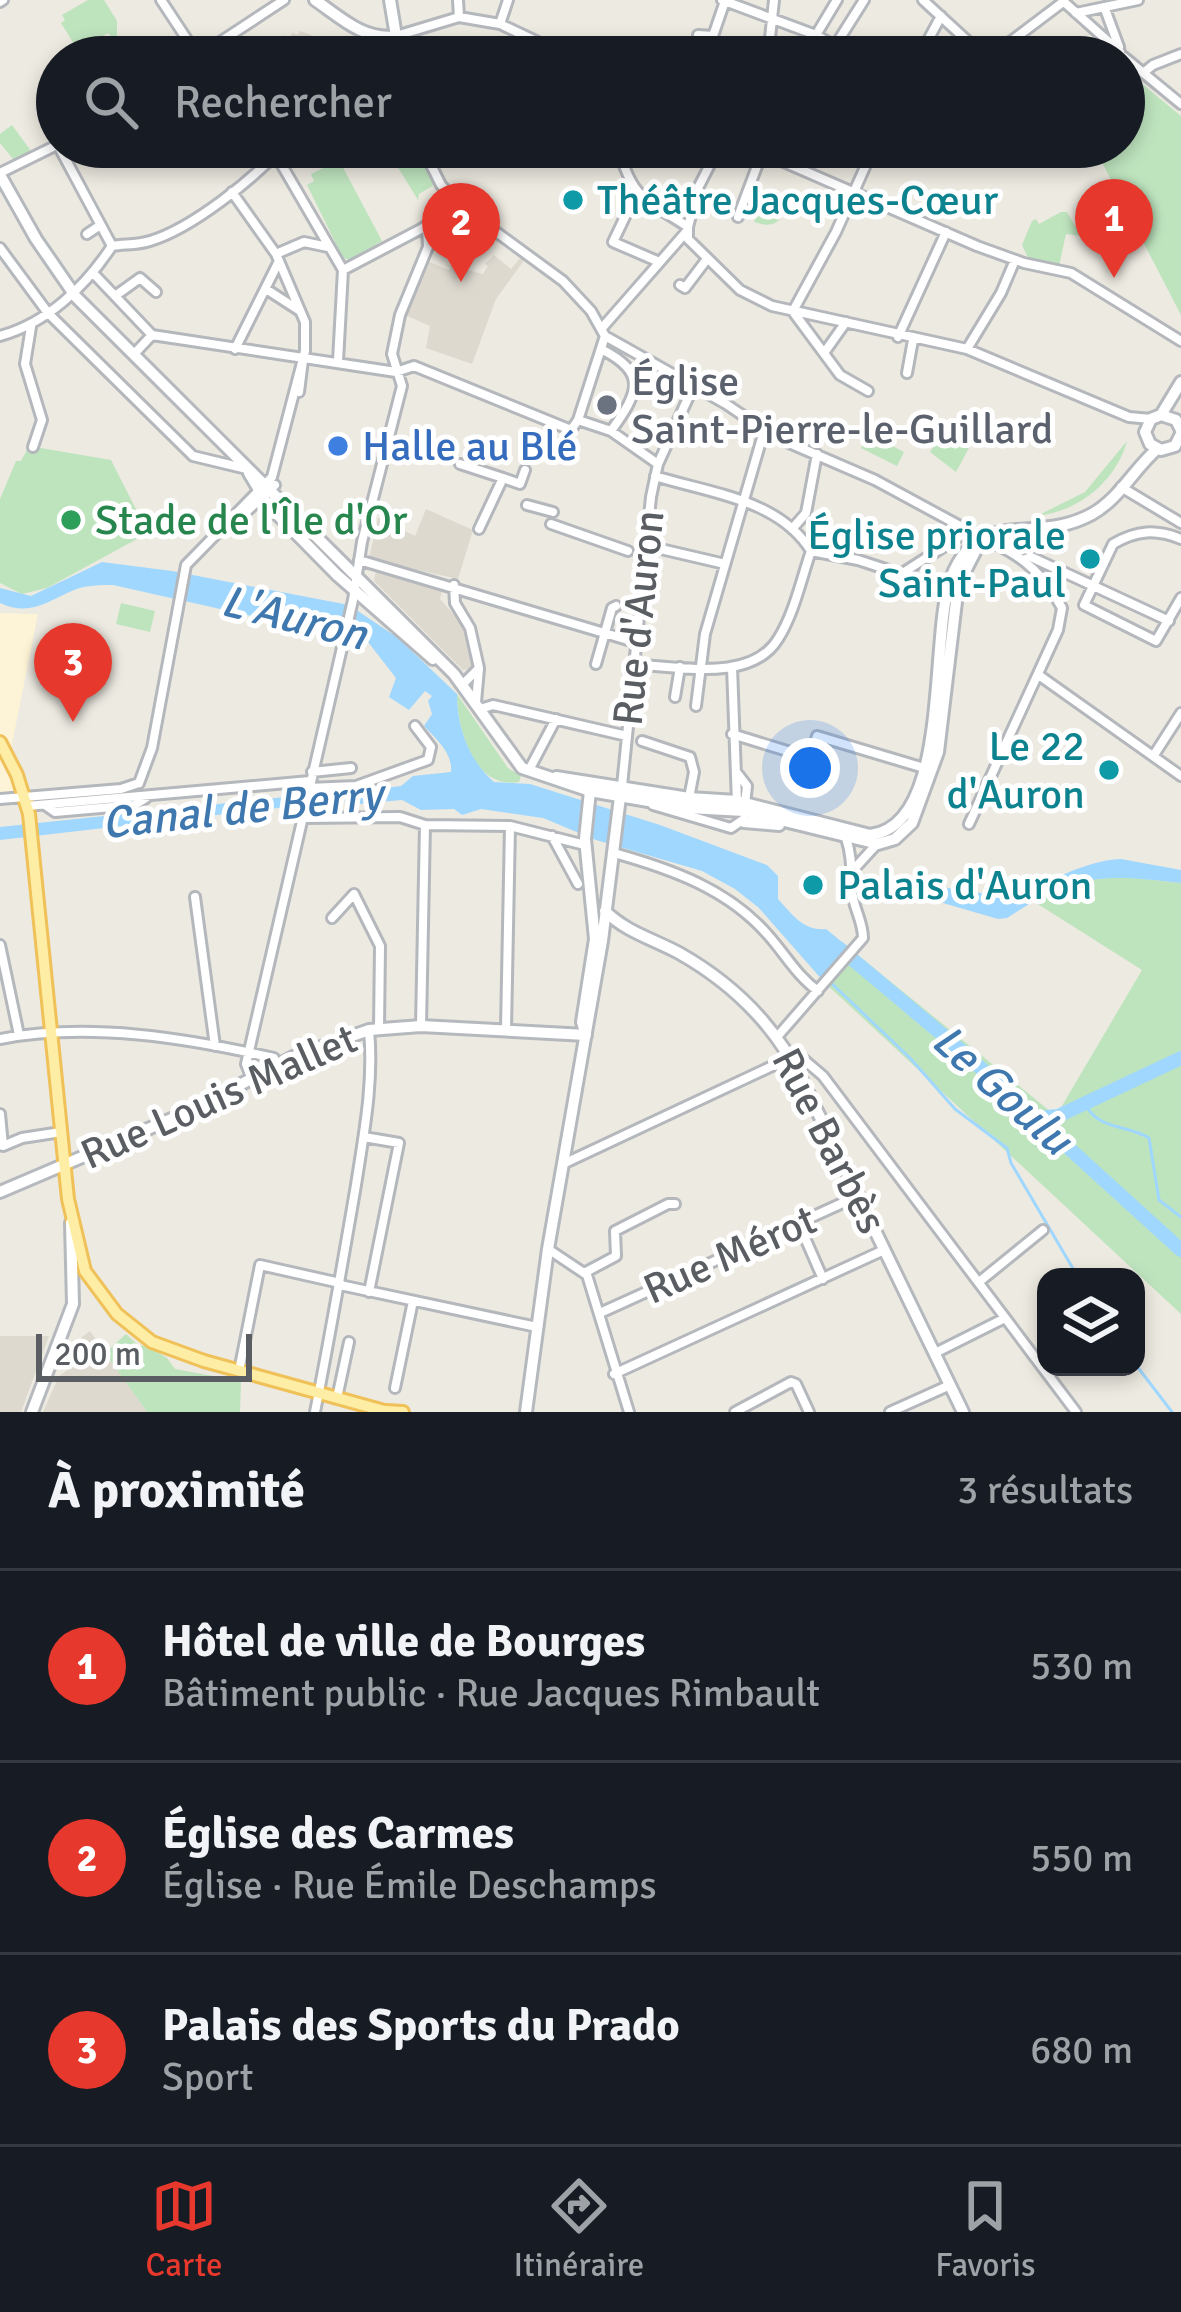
<!DOCTYPE html>
<html lang="fr">
<head>
<meta charset="utf-8">
<style>
  body { margin:0; font-family:Signika,sans-serif; background:#20242c; color:#f1f3f6 }
  .controls { position:absolute; right:36px; bottom:36px; display:grid; overflow:hidden; border-radius:24px; box-shadow:0 6px 18px #0003 }
  .controls button { width:108px; height:108px; display:grid; place-items:center; padding:0; border:0; border-bottom:3px solid #363941; background:#171b24; color:#f1f3f6; font:60px sans-serif }
  .scale { position:absolute; left:36px; bottom:30px; width:216px; box-sizing:border-box; padding-left:12px; border:6px solid #5a5e62; border-top:0; font-size:33px; line-height:42px; white-space:nowrap; color:#5a5e62; -webkit-text-stroke:9px #fff; paint-order:stroke }
  .you { position:absolute; left:810px; top:768px; width:42px; height:42px; margin:-30px; border:9px solid #fff; border-radius:50%; background:#1a73e8; box-shadow:0 0 0 18px #1a73e833 }
  .badge { display:grid; place-items:center; width:78px; height:78px; border-radius:50%; background:#e7382d; color:#fff; font-size:39px; font-weight:700 }
  .pin { position:absolute; translate:-50% -99px; filter:drop-shadow(0 3px 6px #0008) }
  .pin::after { content:''; position:absolute; top:63px; width:42px; height:36px; background:inherit; clip-path:polygon(0 0,100% 0,50% 100%) }
  .list { margin:0; padding:0; list-style:none }
  h2 { display:flex; justify-content:space-between; align-items:center; height:156px; margin:0; padding:0 48px; font-size:51px }
  h2 small { font-size:39px; font-weight:400; color:#9ea1a6 }
  .list li { display:grid; grid-template-columns:78px 1fr auto; gap:36px; align-items:center; box-sizing:border-box; height:192px; padding:0 48px; border-top:3px solid #363941 }
  .list b { display:block; font-size:45px; white-space:nowrap }
  .list p { margin:0; font-size:39px; white-space:nowrap; color:#9ea1a6 }
  .list em { font-size:39px; font-style:normal; color:#9ea1a6 }
  .icon { flex:none; width:66px; height:66px; fill:none; stroke:currentColor; stroke-width:2; stroke-linecap:round; stroke-linejoin:round }
  .map { position:relative; flex:none; width:1181px; height:1412px; overflow:hidden }
  .search { position:absolute; background:#171b24; box-shadow:0 6px 18px #0003; left:36px; right:36px; top:36px; height:132px; display:flex; align-items:center; gap:30px; box-sizing:border-box; padding:0 42px; border-radius:66px; color:#9ea1a6; font-size:45px }
  .sheet { height:732px; background:#171b24 }
  nav { display:flex; justify-content:space-around; align-items:center; box-sizing:border-box; height:168px; border-top:3px solid #363941; background:#171b24; font-size:33px; color:#9ea1a6 }
  nav a { display:grid; justify-items:center; gap:6px }
  nav .on { color:#e7382d }
  .map>svg:first-child { display:block }
  .commercial { fill:#fdf3d6 }
  .education { fill:#ddd9cf }
  .green { fill:#bee4be }
  .water { fill:#a0d7fe }
  .lines { fill:none; stroke-linecap:round; stroke-linejoin:round }
  .stream { stroke:#a0d7fe; stroke-width:3 }
  .river { stroke:#a0d7fe; stroke-width:14 }
  .street-casing { stroke:#b4b7bc; stroke-width:14 }
  .secondary-casing { stroke:#b5b9be; stroke-width:16 }
  .primary-casing { stroke:#efc158; stroke-width:16 }
  .street { stroke:#fff; stroke-width:8 }
  .secondary { stroke:#fff; stroke-width:10 }
  .primary { stroke:#feeea5; stroke-width:10 }
  .culture-dot { fill:#0f9aa8; stroke:#fff; stroke-width:4.5 }
  .worship-dot { fill:#6b7280; stroke:#fff; stroke-width:4.5 }
  .shop-dot { fill:#3f7fe0; stroke:#fff; stroke-width:4.5 }
  .leisure-dot { fill:#2e9e5b; stroke:#fff; stroke-width:4.5 }
  .labels { text-anchor:middle; dominant-baseline:central; stroke-width:10; stroke-linejoin:round; paint-order:stroke }
  .culture-label { font-size:42px; fill:#0d838f; stroke:#fff; text-anchor:start }
  .worship-label { font-size:42px; fill:#5b616d; stroke:#fff; text-anchor:start }
  .shop-label { font-size:42px; fill:#366cbe; stroke:#fff; text-anchor:start }
  .leisure-label { font-size:42px; fill:#27864d; stroke:#fff; text-anchor:start }
  .street-label { font-size:42px; fill:#5a5e62; stroke:#fff }
  .water-label { font-size:45px; font-style:italic; fill:#3e78af; stroke:#fff }
</style>
</head>
<body>
<div class="map">
<svg width="1181" height="1412" viewBox="0 0 1181 1412">
  <rect width="100%" height="100%" fill="#edeae1"/>
  <path class="commercial" d="M 0,613 L 38,614 L 9,759 L 24,797 L 0,800 Z"/>
  <path class="education" d="M 300,31 L 322,39 L 316,49 L 324,57 L 267,57 L 263,51 L 283,35 L 289,39 L 292,33 L 298,35 Z
    M 494,255 L 511,269 L 522,256 L 525,259 L 496,299 L 472,364 L 426,348 L 430,326 L 405,315 L 424,260 L 449,270 L 450,267 L 444,264 L 483,274 L 488,266 L 485,264 Z
    M 426,509 L 473,530 L 458,579 L 369,559 L 378,518 L 415,536 Z
    M 376,571 L 443,587 L 440,599 L 465,627 L 473,668 L 463,670 L 374,581 Z
    M 90,1331 L 147,1412 L 43,1412 L 59,1376 L 76,1364 L 66,1349 Z
    M 0,1336 L 49,1336 L 21,1412 L 0,1412 Z"/>
  <path class="green" d="M 88,0 L 104,0 L 117,21 L 117,36 L 113,39 L 108,33 L 79,52 L 61,23 L 65,20 L 62,15 Z
    M 1124,69 L 1181,116 L 1181,315 L 1094,147 L 1124,147 Z
    M 12,125 L 31,151 L 13,159 L 0,143 L 0,134 Z
    M 401,147 L 415,147 L 434,185 L 419,194 L 418,200 L 394,161 L 404,155 Z
    M 339,160 L 382,241 L 350,260 L 343,258 L 307,185 L 314,181 L 311,174 Z
    M 766,193 L 788,203 C 781,222 775,229 754,222 Z
    M 1061,212 L 1067,212 L 1081,236 L 1066,234 L 1059,266 L 1029,260 L 1022,245 L 1032,221 L 1036,219 L 1039,224 Z
    M 949,421 L 969,448 L 956,472 L 930,452 Z
    M 869,434 L 904,452 L 897,466 L 861,448 Z
    M 1127,441 C 1116,481 1080,511 1037,516 L 1085,492 Z
    M 29,446 L 111,460 L 148,533 L 47,588 L 22,594 L 0,583 L 0,499 L 16,461 L 21,461 Z
    M 121,603 L 155,611 L 150,632 L 116,624 Z
    M 457,694 L 508,768 L 521,776 L 519,782 C 474,790 457,729 457,694 Z
    M 1118,876 L 1181,883 L 1181,1314 L 824,982 L 853,951 L 1056,1116 L 1142,970 L 1033,901 L 1078,881 Z
    M 126,1334 L 139,1346 L 146,1345 L 167,1358 L 175,1369 L 241,1381 L 240,1412 L 147,1412 L 105,1353 Z"/>
  <path class="water" d="M 102,562 L 172,571 L 349,605 L 398,638 L 457,694 C 457,727 468,759 494,782 L 530,784 L 660,825 L 767,865 L 778,876 L 778,899 C 793,915 803,931 826,929 L 853,951 L 824,982 L 759,908 L 735,889 L 702,871 L 596,840 L 543,818 L 481,809 L 462,815 L 454,809 L 421,810 L 402,800 L 359,804 L 357,799 L 0,840 L 0,827 L 314,794 L 316,798 L 357,794 L 359,791 L 401,786 L 413,776 L 451,772 C 453,753 436,739 424,726 L 432,714 L 428,701 L 432,696 L 425,691 L 409,710 L 389,697 L 396,678 L 368,642 L 113,585 C 100,585 87,585 74,590 C 48,601 30,617 0,603 L 0,588 L 31,596 Z
    M 1121,859 L 1181,870 L 1181,883 C 1101,874 1076,873 1007,918 L 998,919 L 943,903 L 853,890 L 857,874 L 1000,896 C 1043,890 1076,861 1121,859 Z"/>
  <g class="lines">
    <path class="stream" d="M 828,980 L 910,1058 L 955,1109 L 1007,1148 L 1011,1163 L 1078,1277
      M 1085,1104 C 1099,1131 1127,1124 1149,1138 L 1159,1200 L 1181,1217
      M 1136,1365 L 1172,1412"/>
    <path class="river" d="M 839,948 L 963,1052 L 1181,1250
      M 1035,1118 L 1058,1116 L 1181,1058"/>
    <g class="street-casing">
      <path id="street" d="M 161,0 L 190,44 L 206,57
        M 458,0 L 459,17
        M 722,0 L 816,35 L 854,57
        M 923,0 L 985,57
        M 1063,1 L 1120,52
        M 0,2 L 3,0
        M 1105,9 L 1119,47
        M 1076,13 L 1138,0
        M 500,24 L 508,0
        M 367,34 L 374,57
        M 698,35 L 713,36 L 725,1
        M 816,35 L 837,0
        M 835,46 L 864,0
        M 197,57 L 284,0
        M 400,57 L 396,36 L 459,17 L 500,24 L 570,57
        M 768,57 L 774,0
        M 919,57 L 941,16
        M 990,57 L 1063,2
        M 1124,57 L 1181,104
        M 1143,73 L 1153,65 L 1181,54
        M 59,147 L 112,246
        M 422,147 L 441,185 L 458,204 L 563,281 L 591,311 L 605,336 L 726,404 L 773,436 L 875,480 L 960,526 C 968,537 981,537 993,543 C 1025,557 1046,578 1062,608 L 1058,630 L 969,824
        M 618,147 C 633,201 646,199 688,227
        M 749,147 L 977,246 L 1024,263 L 1071,273 L 1181,341
        M 276,155 L 343,270 L 338,361
        M 801,169 L 812,147
        M 0,173 L 57,145
        M 632,202 L 613,242 L 657,261
        M 738,217 L 762,153
        M 688,227 L 688,239 L 740,290 L 772,306 L 967,349 L 1129,417 L 1151,419
        M 688,227 L 698,188 L 719,147
        M 87,234 L 99,226
        M 112,246 C 125,244 138,245 150,241 C 193,228 253,179 283,147
        M 0,248 L 48,313 L 193,456 L 247,469
        M 276,254 L 304,242 L 328,247
        M 343,270 L 421,229 L 458,204
        M 94,274 L 152,335
        M 680,285 L 685,288 L 707,259
        M 266,289 L 300,311
        M 115,296 L 140,278 L 156,292
        M 793,311 L 836,232 L 874,147
        M 794,313 L 840,375 L 868,391
        M 31,327 L 25,364 L 42,420 L 33,447
        M 602,328 L 687,231
        M 152,335 L 396,372 L 414,366 L 571,430 L 578,420 L 605,336
        M 0,336 C 47,323 85,287 112,246
        M 898,337 L 946,232
        M 235,349 L 278,263
        M 601,349 C 648,373 639,392 611,431
        M 967,349 L 1001,293 L 1015,260
        M 135,353 L 152,335
        M 824,353 L 846,322
        M 907,373 L 913,340
        M 299,392 L 303,360
        M 578,420 L 611,431 L 658,464
        M 460,464 L 503,478
        M 1121,487 L 1181,523
        M 527,505 L 553,512
        M 246,512 L 275,485
        M 551,524 L 628,551
        M 479,529 L 503,478 L 520,484 L 525,470
        M 792,529 L 806,513 L 817,454
        M 1181,539 C 1156,529 1137,530 1113,544 L 1084,605 L 1156,641 L 1181,598
        M 665,550 L 725,564
        M 811,551 L 858,560 L 901,574 L 965,533
        M 359,560 L 638,643
        M 1023,560 L 1031,557 L 1169,621
        M 454,585 L 455,603 L 470,628 L 479,668 L 462,685
        M 596,664 L 612,608 L 616,606
        M 637,665 C 679,666 751,683 778,639 C 794,614 801,580 811,551 C 779,499 709,493 655,476
        M 732,667 L 737,803
        M 1040,676 L 1181,776
        M 675,697 L 680,667
        M 476,702 L 479,669
        M 696,706 L 705,634 L 764,431
        M 480,709 L 493,705 L 627,736
        M 732,734 L 810,758 L 817,736 L 924,768
        M 642,741 L 690,757 L 694,772 L 689,798
        M 1154,755 L 1181,713
        M 529,770 L 556,719
        M 312,772 L 351,768
        M 737,773 L 747,786 L 745,804
        M 139,783 L 152,748 L 186,565 L 272,477 L 305,351 L 305,322 L 276,254 L 232,192
        M 622,786 L 651,497 L 658,464 L 694,385
        M 308,788 L 356,786 L 428,760 L 431,747 L 415,726
        M 0,799 L 121,789 L 139,783
        M 45,805 L 55,812 L 135,805 L 146,798
        M 653,805 L 731,828 L 744,819
        M 27,806 L 310,781
        M 302,818 L 400,817 L 425,825 L 510,826 L 585,845
        M 552,836 L 578,884
        M 614,853 C 671,869 728,889 768,935 C 785,954 797,976 818,991
        M 854,869 L 876,845
        M 195,897 L 215,1046
        M 332,918 L 354,894 L 380,946 L 379,1028
        M 0,945 L 19,1035
        M 421,1026 L 425,825
        M 506,1029 L 510,826
        M 777,1037 L 863,938 C 863,920 852,906 852,889 C 851,870 852,856 846,838
        M 0,1039 C 89,1022 187,1038 274,1058 L 277,1065
        M 252,1078 L 246,1064 L 353,600 L 362,542 L 402,386 L 392,354 L 400,315 L 428,247 L 427,226
        M 0,1114 L 3,1146 L 22,1138 L 61,1132
        M 364,1137 L 399,1143 L 369,1292
        M 563,1164 L 783,1061 L 802,1058 L 823,1076 L 1076,1412
        M 799,1224 L 823,1279
        M 548,1249 L 587,1275 L 629,1412
        M 584,1273 L 616,1256 L 615,1231 L 668,1204 L 675,1204
        M 979,1282 L 1043,1230
        M 340,1285 L 537,1327
        M 600,1313 L 858,1196
        M 935,1353 L 1005,1318
        M 239,1371 L 260,1265 L 340,1283
        M 614,1374 L 884,1250
        M 395,1388 L 413,1301
        M 337,1398 L 349,1342
        M 315,1412 C 330,1336 343,1261 356,1185 C 364,1133 374,1082 369,1030
        M 735,1412 L 791,1382 L 796,1384 L 809,1412
        M 890,1412 L 950,1385"/>
    </g>
    <g class="secondary-casing">
      <path id="secondary" d="M 315,0 C 340,17 364,41 396,36 L 390,0
        M 0,175 L 36,239 L 76,297 L 454,674 L 522,768 L 590,791 L 689,808 L 744,811 L 878,844 L 895,839 L 912,823 L 938,752 L 958,585 L 982,538
        M 1161,415 L 1181,382
        M 1181,430 L 1176,420 L 1161,415 L 1151,419 L 1145,432 L 1150,444 L 1161,450 L 1175,446 L 1181,434
        M 249,473 L 268,505 L 337,575 L 433,659
        M 556,777 L 689,798 L 737,801 L 870,835 C 952,826 929,636 951,578 C 979,505 1034,546 1092,514 C 1119,499 1134,469 1157,449
        M 744,822 L 779,825
        M 605,911 C 626,932 653,939 679,953 C 732,983 775,1025 802,1080 L 963,1412
        M 585,1032 L 582,1022 L 595,939 L 585,839 L 590,791
        M 0,1192 L 190,1111 L 293,1057 L 369,1030 L 421,1026 L 586,1035
        M 32,1412 L 73,1304 L 71,1223
        M 526,1412 L 548,1249 L 602,941 L 621,789"/>
    </g>
    <g class="primary-casing">
      <path id="primary" d="M 0,742 L 17,775 L 29,814 L 68,1199 L 85,1271 L 117,1314 L 152,1342 L 204,1361 L 388,1412
        M 386,1411 L 403,1412"/>
    </g>
    <use href="#street" class="street"/>
    <use href="#secondary" class="secondary"/>
    <use href="#primary" class="primary"/>
  </g>
  <g class="culture-dot">
    <circle cx="573" cy="200" r="12"/>
    <circle cx="1090" cy="559" r="12"/>
    <circle cx="1109" cy="770" r="12"/>
    <circle cx="813" cy="885" r="12"/>
  </g>
  <circle class="worship-dot" cx="607" cy="405" r="12"/>
  <circle class="shop-dot" cx="338" cy="446" r="12"/>
  <circle class="leisure-dot" cx="71" cy="520" r="12"/>
  <g class="labels">
    <g class="culture-label">
      <text x="597" y="200">Théâtre Jacques-Cœur</text>
      <text x="1066" y="535" text-anchor="end">Église priorale<tspan x="1066" dy="48">Saint-Paul</tspan></text>
      <text x="1085" y="746" text-anchor="end">Le 22<tspan x="1085" dy="48">d'Auron</tspan></text>
      <text x="837" y="885">Palais d'Auron</text>
    </g>
    <g class="worship-label">
      <text x="631" y="381">Église<tspan x="631" dy="48">Saint-Pierre-le-Guillard</tspan></text>
    </g>
    <g class="shop-label">
      <text x="362" y="446">Halle au Blé</text>
    </g>
    <g class="leisure-label">
      <text x="95" y="520">Stade de l'Île d'Or</text>
    </g>
    <g class="street-label">
      <text transform="translate(639 618) rotate(-84)">Rue d'Auron</text>
      <text transform="translate(219 1097) rotate(-24)">Rue Louis Mallet</text>
      <text transform="translate(829 1141) rotate(63)">Rue Barbès</text>
      <text transform="translate(730 1255) rotate(-24)">Rue Mérot</text>
    </g>
    <g class="water-label">
      <text transform="translate(294 618) rotate(14)">L'Auron</text>
      <text transform="translate(242 809) rotate(-6)">Canal de Berry</text>
      <text transform="translate(1002 1090) rotate(42)">Le Goulu</text>
    </g>
  </g>
</svg>
<div class="controls">
<button><svg class="icon" aria-label="layers" viewBox="0 0 24 24"><path d="M12 4l9 5-9 5-9-5zM3 14l9 5 9-5"/></svg></button>
</div>
<div class="scale">200 m</div>
<div class="you"></div>
<div class="pin badge" style="left:1114px;top:278px">1</div>
<div class="pin badge" style="left:461px;top:282px">2</div>
<div class="pin badge" style="left:73px;top:722px">3</div>
<div class="search"><svg class="icon" aria-label="search" viewBox="0 0 24 24"><circle cx="10" cy="10" r="6"/><path d="M15 15l6 6"/></svg>Rechercher</div>
</div>
<section class="sheet">
<h2>À proximité<small>3 résultats</small></h2>
<ul class="list">
<li><span class="badge">1</span><div><b>Hôtel de ville de Bourges</b><p>Bâtiment public · Rue Jacques Rimbault</p></div><em>530 m</em></li>
<li><span class="badge">2</span><div><b>Église des Carmes</b><p>Église · Rue Émile Deschamps</p></div><em>550 m</em></li>
<li><span class="badge">3</span><div><b>Palais des Sports du Prado</b><p>Sport</p></div><em>680 m</em></li>
</ul>
</section>
<nav>
<a class="on"><svg class="icon" aria-label="map" viewBox="0 0 24 24"><path d="M3 6l6-2 6 2 6-2v14l-6 2-6-2-6 2zM9 4v14M15 6v14"/></svg>Carte</a>
<a><svg class="icon" aria-label="directions" viewBox="0 0 24 24"><path d="M12 3l9 9-9 9-9-9zM9 14v-3h6M13 9l2 2-2 2"/></svg>Itinéraire</a>
<a><svg class="icon" aria-label="saved" viewBox="0 0 24 24"><path d="M7 4h10v16l-5-4-5 4z"/></svg>Favoris</a>
</nav>
</body>
</html>
